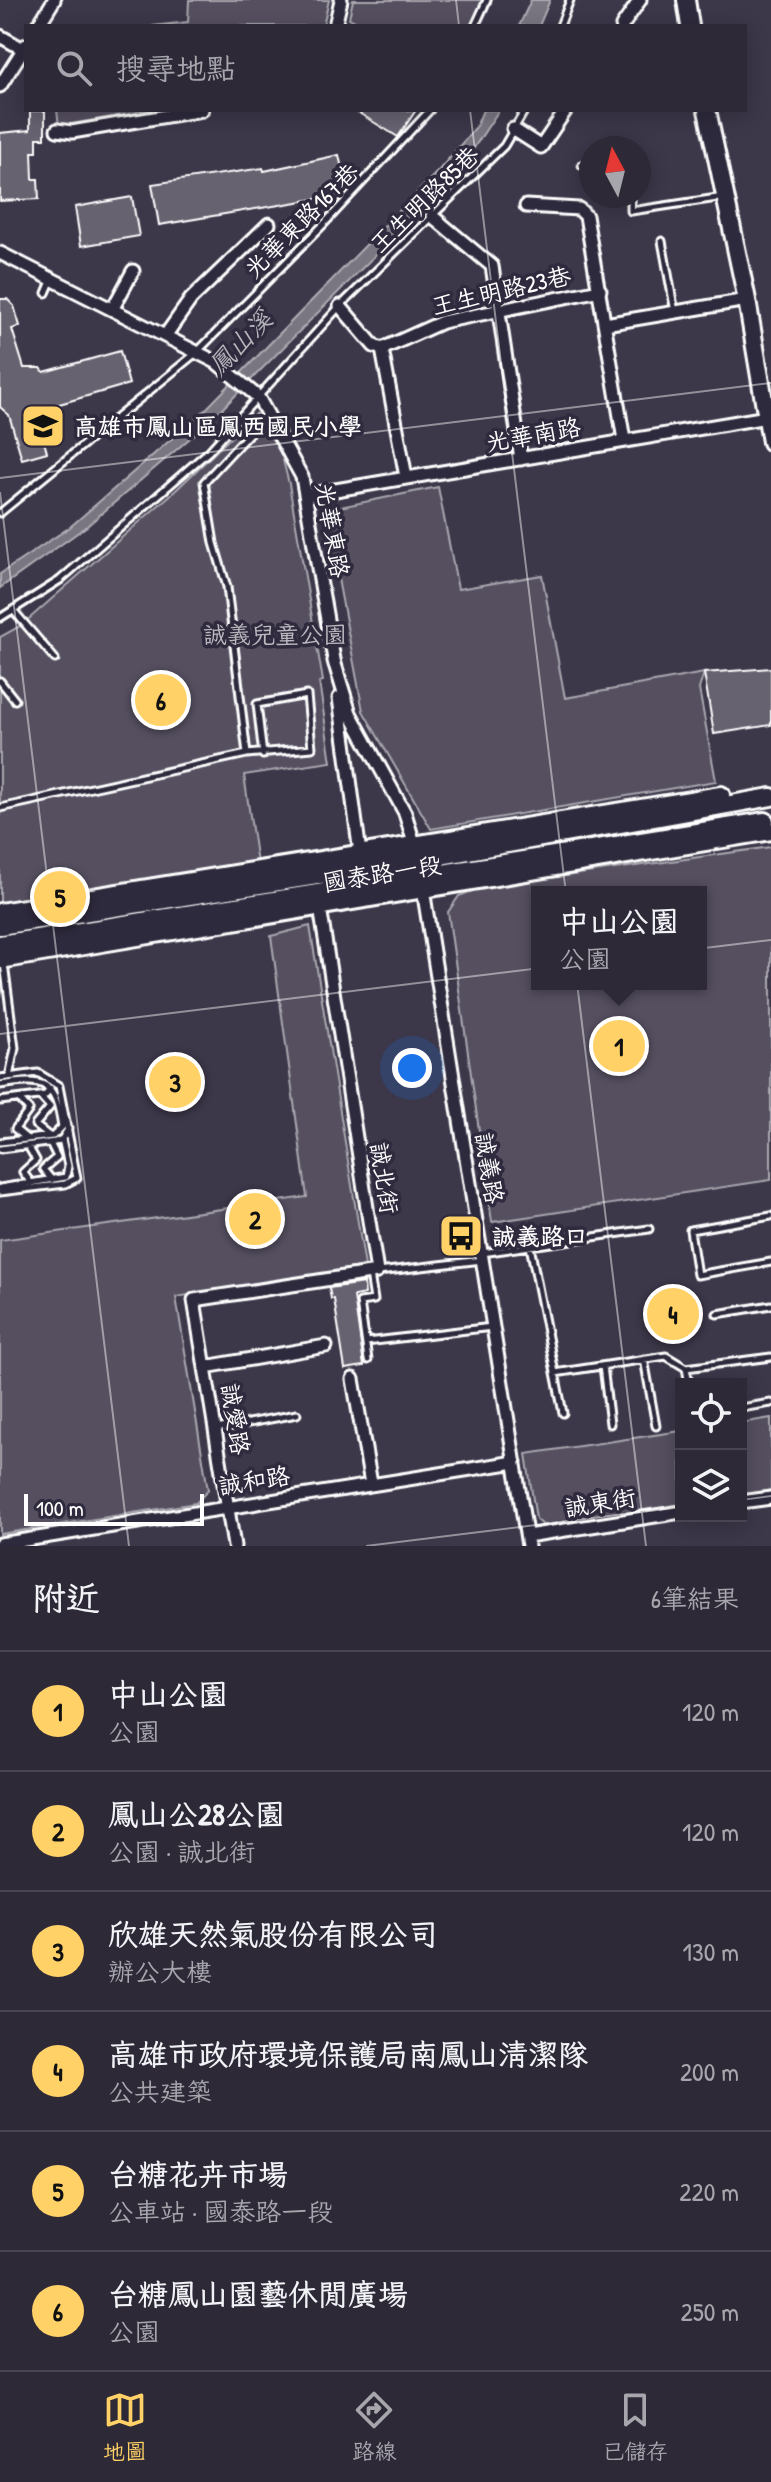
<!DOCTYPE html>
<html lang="zh-TW">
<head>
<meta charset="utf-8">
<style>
  body { margin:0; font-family:"Patrick Hand","LXGW WenKai TC",sans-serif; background:#393542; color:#f1f3f6 }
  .controls { position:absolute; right:24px; bottom:24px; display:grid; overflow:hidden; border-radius:0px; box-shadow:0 4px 20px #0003 }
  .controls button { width:72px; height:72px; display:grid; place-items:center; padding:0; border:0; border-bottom:2px solid #484552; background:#2d2937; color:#f1f3f6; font:40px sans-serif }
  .compass { position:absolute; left:579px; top:136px; width:72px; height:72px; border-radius:50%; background:#2d2937; box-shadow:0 4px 20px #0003; rotate:353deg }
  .scale { position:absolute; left:24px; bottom:20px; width:180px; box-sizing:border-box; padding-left:8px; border:4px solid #fff; border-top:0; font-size:22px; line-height:28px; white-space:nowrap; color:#fff; -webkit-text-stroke:6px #2f2a3d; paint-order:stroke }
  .you { position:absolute; left:412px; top:1068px; width:28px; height:28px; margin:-20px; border:6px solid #fff; border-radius:50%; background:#1a73e8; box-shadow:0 0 0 12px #1a73e833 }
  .badge { display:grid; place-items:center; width:52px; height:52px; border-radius:50%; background:#ffd166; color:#111; font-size:26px; font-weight:700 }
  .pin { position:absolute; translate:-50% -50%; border:4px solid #fff; box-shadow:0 2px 8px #0006 }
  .popup { position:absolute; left:531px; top:886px; width:176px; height:104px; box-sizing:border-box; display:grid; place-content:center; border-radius:0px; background:#2d2937; filter:drop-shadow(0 2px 6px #0005); font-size:26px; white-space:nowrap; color:#a7a6ad }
  .popup b { font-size:30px; color:#f1f3f6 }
  .popup::after { content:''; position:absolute; left:50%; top:100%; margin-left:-16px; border:16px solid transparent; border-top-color:#2d2937 }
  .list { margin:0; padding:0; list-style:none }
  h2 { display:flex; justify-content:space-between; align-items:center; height:104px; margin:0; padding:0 32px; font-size:34px }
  h2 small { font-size:26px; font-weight:400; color:#a7a6ad }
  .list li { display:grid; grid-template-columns:52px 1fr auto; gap:24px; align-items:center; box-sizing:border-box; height:120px; padding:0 32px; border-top:2px solid #484552 }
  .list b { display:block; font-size:30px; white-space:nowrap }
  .list p { margin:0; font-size:26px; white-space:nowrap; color:#a7a6ad }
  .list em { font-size:26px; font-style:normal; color:#a7a6ad }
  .icon { flex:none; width:44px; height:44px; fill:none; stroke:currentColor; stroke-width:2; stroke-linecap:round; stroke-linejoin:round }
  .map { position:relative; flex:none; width:771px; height:1546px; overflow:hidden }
  .search { position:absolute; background:#2d2937; box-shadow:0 4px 20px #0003; left:24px; right:24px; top:24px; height:88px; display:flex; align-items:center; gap:20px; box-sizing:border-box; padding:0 28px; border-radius:0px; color:#a7a6ad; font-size:30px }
  .sheet { height:824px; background:#2d2937 }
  nav { display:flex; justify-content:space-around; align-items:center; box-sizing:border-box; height:112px; border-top:2px solid #484552; background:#2d2937; font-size:22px; color:#a7a6ad }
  nav a { display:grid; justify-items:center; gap:4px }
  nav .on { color:#ffd166 }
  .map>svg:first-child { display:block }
  .green { fill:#555060; stroke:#aaa8b0; stroke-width:2; fill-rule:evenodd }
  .water { fill:#797682; stroke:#afadb4; stroke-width:2 }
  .building { fill:#666270; stroke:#fff; stroke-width:2 }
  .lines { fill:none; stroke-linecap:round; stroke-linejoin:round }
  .lane-casing { stroke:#fff; stroke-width:11 }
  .street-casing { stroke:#fff; stroke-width:17 }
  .secondary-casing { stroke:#fff; stroke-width:22 }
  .lane { stroke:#2f2a3d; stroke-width:5 }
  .street { stroke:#2f2a3d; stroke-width:11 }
  .secondary { stroke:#2f2a3d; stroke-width:16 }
  .ticks { fill:none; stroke:#fff; stroke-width:2; stroke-opacity:0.45 }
  .labels { text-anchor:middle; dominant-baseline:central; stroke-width:7; stroke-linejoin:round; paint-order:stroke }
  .street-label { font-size:24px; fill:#fff; stroke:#2f2a3d }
  .poi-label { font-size:24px; font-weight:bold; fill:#fff; stroke:#2f2a3d; text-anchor:start }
  .park-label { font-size:24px; fill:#bbb9bf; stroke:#2f2a3d }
  .water-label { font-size:26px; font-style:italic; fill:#b5b4ba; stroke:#2f2a3d }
</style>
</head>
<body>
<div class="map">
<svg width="771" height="1546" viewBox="0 0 771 1546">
  <rect width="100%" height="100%" fill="#3c3749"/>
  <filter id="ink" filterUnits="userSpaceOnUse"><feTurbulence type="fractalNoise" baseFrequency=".0125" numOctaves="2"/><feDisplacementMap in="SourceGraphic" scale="16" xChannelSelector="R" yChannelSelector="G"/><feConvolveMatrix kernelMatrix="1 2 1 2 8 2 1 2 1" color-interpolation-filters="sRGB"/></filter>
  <g filter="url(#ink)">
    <path class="green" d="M 189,0 L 329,0 L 323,26 L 152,26 L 188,22 Z
      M 353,0 L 492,0 L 480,26 L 364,26 L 349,18 Z
      M 57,110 L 153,110 L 59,126 Z
      M 256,413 L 281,452 L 289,484 L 323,681 L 319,682 L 331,762 L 244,775 L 257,863 L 0,902 L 0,637 L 22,625 L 176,490 Z
      M 438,487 L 458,589 L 542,575 L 565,698 L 704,673 L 699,689 L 716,781 L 431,829 L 363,711 L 327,521 L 330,509 Z
      M 771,847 L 771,1180 L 492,1222 L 448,912 L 459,896 L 480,888 ZM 701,892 L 701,984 L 537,984 L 537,892 Z
      M 310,926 L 365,1266 L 176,1297 L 208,1490 L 196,1503 L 0,1534 L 0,1240 L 307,1197 L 271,936 Z
      M 771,1418 L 771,1490 L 741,1495 L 741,1423 Z
      M 681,1431 L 681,1505 L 545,1527 L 536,1519 L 526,1454 Z"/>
    <path class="water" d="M 531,0 L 550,0 L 539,26 L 519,26 Z
      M 483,110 L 499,110 L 458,172 L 210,421 L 87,526 L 0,588 L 0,574 L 70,527 L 206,409 L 439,170 L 476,127 Z"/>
    <path class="building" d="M 354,110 L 416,110 L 398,137 Z
      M 30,111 L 45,111 L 45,138 L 37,138 L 37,152 L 32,152 L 33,179 L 38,179 L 39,199 L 0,201 L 0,133 L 30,130 Z
      M 339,155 L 347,191 L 345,194 L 159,225 L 152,184 L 263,168 L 264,171 Z
      M 132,197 L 139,236 L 81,246 L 75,207 Z
      M 0,299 L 7,299 L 14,306 L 20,326 L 12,329 L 24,368 L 41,368 L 44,372 L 120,351 L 129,384 L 35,411 L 47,452 L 22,459 L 9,415 L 0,407 Z
      M 771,668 L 771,725 L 714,734 L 704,673 Z
      M 364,1283 L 365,1294 L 354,1296 L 364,1366 L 345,1369 L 334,1299 L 331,1299 L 329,1288 Z"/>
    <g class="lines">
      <g class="lane-casing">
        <path id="lane" d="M 475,26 L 487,0
          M 560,26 L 570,0
          M 582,165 L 591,165
          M 631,196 L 631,211 L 724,197
          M 662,241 L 675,312
          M 46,293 L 52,279
          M 0,513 L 196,353 L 323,225 L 430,110
          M 13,610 L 55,659
          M 0,618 L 60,580 L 209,451 L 340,306 L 504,146 L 525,110
          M 0,681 L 15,700
          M 247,754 L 227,587 L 214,543 L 204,482 L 268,413
          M 0,808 L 247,754 L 312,748 L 307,695 L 257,704 L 263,755
          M 4,963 L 15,1048 L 9,1077
          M 0,1078 L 38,1073 L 59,1086 L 77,1178 L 65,1184 L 0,1192
          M 0,1085 C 45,1078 55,1080 62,1127 L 53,1136 L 0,1142
          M 40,1096 L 50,1107 L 35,1125 L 49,1136
          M 19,1099 L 29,1110 L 15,1129 L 27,1139
          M 0,1101 L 46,1095 L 50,1088
          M 50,1143 L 57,1157 L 43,1169 L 52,1180
          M 28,1146 L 36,1160 L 23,1172 L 31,1183
          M 0,1149 L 55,1142 L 62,1139 L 68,1129
          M 0,1188 L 66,1177 L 68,1166 L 62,1139
          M 771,1216 L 690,1230 L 697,1275 L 771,1262
          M 530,1246 L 563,1413
          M 482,1253 L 649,1229
          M 378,1272 L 482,1260
          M 717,1314 L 771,1305
          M 366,1342 L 492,1327
          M 644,1359 L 656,1426
          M 368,1360 L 360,1302 L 374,1300 L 370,1274
          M 603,1366 L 610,1424
          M 686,1368 L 771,1357
          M 555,1373 L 666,1356 L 686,1368 L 689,1384
          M 741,1408 L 771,1403
          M 216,1429 L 297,1414"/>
      </g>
      <g class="street-casing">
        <path id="street" d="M 38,26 L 54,0
          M 335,26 L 341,0
          M 622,26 L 640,0
          M 0,36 L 23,49
          M 0,86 L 26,45
          M 513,129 L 541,147 L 566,110
          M 57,130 L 72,132 L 202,110
          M 526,206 L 579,209 L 586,216 L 624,440
          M 432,216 L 492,266 L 521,459
          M 0,253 L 216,362 L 258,397 L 302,477 L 335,665
          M 340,306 L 374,346 L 382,349 L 442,322 L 600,290
          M 113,308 L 133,271
          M 605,324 L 747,300
          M 165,336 L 191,299 L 269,224
          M 382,349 L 406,477
          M 306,495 L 767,417
          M 334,661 L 350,713 L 405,813 L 416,850
          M 339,698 L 360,853
          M 422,883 L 528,1546
          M 205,1367 L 326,1346
          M 353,1379 L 371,1484
          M 741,1502 L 771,1498
          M 527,1536 L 681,1512
          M 0,1544 L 515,1462
          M 234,1546 L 194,1300 L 377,1272 L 320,907"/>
      </g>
      <g class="secondary-casing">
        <path id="secondary" d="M 686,0 L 690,26
          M 707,110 L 747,300 L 771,442
          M 0,912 L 721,795
          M 0,926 L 418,860 L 771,797
          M 0,944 L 765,821
          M 0,960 L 771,831"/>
      </g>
      <use href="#lane" class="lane"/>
      <use href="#street" class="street"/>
      <use href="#secondary" class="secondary"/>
    </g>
  </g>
  <path class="ticks" d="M 456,0 L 459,26M 470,110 L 646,1546M 0,478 L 771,383M 0,492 L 129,1546M 0,1034 L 771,940M 741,1500 L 771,1496M 366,1546 L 681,1507"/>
  <defs>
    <g id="school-square" transform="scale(2.3)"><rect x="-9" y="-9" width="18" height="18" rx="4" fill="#ffd166" stroke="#2f2a3d"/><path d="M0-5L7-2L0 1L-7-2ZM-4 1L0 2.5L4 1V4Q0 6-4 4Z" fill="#111"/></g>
    <g id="bus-square" transform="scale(2.3)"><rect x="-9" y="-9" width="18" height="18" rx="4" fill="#ffd166" stroke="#2f2a3d"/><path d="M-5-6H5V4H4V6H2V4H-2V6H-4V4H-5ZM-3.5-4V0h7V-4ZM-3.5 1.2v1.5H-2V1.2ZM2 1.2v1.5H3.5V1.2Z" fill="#111"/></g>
  </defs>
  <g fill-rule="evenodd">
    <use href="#school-square" x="43" y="426"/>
    <use href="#bus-square" x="461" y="1236"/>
  </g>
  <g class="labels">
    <g class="street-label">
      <text transform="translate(424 199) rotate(-44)">王生明路85巷</text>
      <text transform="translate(301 220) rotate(-45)">光華東路167巷</text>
      <text transform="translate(501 290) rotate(-13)">王生明路23巷</text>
      <text transform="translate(533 434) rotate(-10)">光華南路</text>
      <text transform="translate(333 530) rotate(80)">光華東路</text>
      <text transform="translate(382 873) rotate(-9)">國泰路一段</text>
      <text transform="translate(490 1168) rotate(81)">誠義路</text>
      <text transform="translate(385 1178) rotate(81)">誠北街</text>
      <text transform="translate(236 1419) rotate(81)">誠愛路</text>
      <text transform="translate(254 1480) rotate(-9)">誠和路</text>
      <text transform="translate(600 1502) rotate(-9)">誠東街</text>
    </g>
    <g class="poi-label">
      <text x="74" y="426">高雄市鳳山區鳳西國民小學</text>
      <text x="492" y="1236">誠義路口</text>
    </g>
    <g class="park-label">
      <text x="275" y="634">誠義兒童公園</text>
    </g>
    <g class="water-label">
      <text transform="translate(240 342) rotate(-46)">鳳山溪</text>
    </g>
  </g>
</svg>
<div class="controls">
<button><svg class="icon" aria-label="locate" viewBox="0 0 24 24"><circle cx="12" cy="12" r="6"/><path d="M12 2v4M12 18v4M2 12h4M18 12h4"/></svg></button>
<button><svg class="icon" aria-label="layers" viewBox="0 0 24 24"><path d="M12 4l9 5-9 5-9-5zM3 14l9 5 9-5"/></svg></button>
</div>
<svg class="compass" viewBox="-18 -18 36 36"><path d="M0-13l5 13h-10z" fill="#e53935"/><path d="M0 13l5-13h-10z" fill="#a7a6ad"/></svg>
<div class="scale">100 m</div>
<div class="you"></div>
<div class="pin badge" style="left:619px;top:1046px">1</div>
<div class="popup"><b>中山公園</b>公園</div>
<div class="pin badge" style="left:255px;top:1219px">2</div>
<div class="pin badge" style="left:175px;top:1082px">3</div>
<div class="pin badge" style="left:673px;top:1314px">4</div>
<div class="pin badge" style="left:60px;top:897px">5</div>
<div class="pin badge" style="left:161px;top:700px">6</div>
<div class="search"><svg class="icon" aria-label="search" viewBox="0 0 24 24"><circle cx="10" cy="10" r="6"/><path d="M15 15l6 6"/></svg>搜尋地點</div>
</div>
<section class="sheet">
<h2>附近<small>6筆結果</small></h2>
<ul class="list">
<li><span class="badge">1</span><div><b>中山公園</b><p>公園</p></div><em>120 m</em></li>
<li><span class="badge">2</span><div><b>鳳山公28公園</b><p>公園 · 誠北街</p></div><em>120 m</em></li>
<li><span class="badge">3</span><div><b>欣雄天然氣股份有限公司</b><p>辦公大樓</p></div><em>130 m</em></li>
<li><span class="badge">4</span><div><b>高雄市政府環境保護局南鳳山清潔隊</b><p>公共建築</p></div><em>200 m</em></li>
<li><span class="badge">5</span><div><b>台糖花卉市場</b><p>公車站 · 國泰路一段</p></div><em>220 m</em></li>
<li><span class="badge">6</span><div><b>台糖鳳山園藝休閒廣場</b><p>公園</p></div><em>250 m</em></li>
</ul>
</section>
<nav>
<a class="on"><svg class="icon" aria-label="map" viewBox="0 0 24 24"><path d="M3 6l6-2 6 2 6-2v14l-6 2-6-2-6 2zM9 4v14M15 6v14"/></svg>地圖</a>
<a><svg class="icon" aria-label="directions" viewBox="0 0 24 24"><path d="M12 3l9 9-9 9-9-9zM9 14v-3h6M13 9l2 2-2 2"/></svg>路線</a>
<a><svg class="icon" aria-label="saved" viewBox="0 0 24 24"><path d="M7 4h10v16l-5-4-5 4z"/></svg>已儲存</a>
</nav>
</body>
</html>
